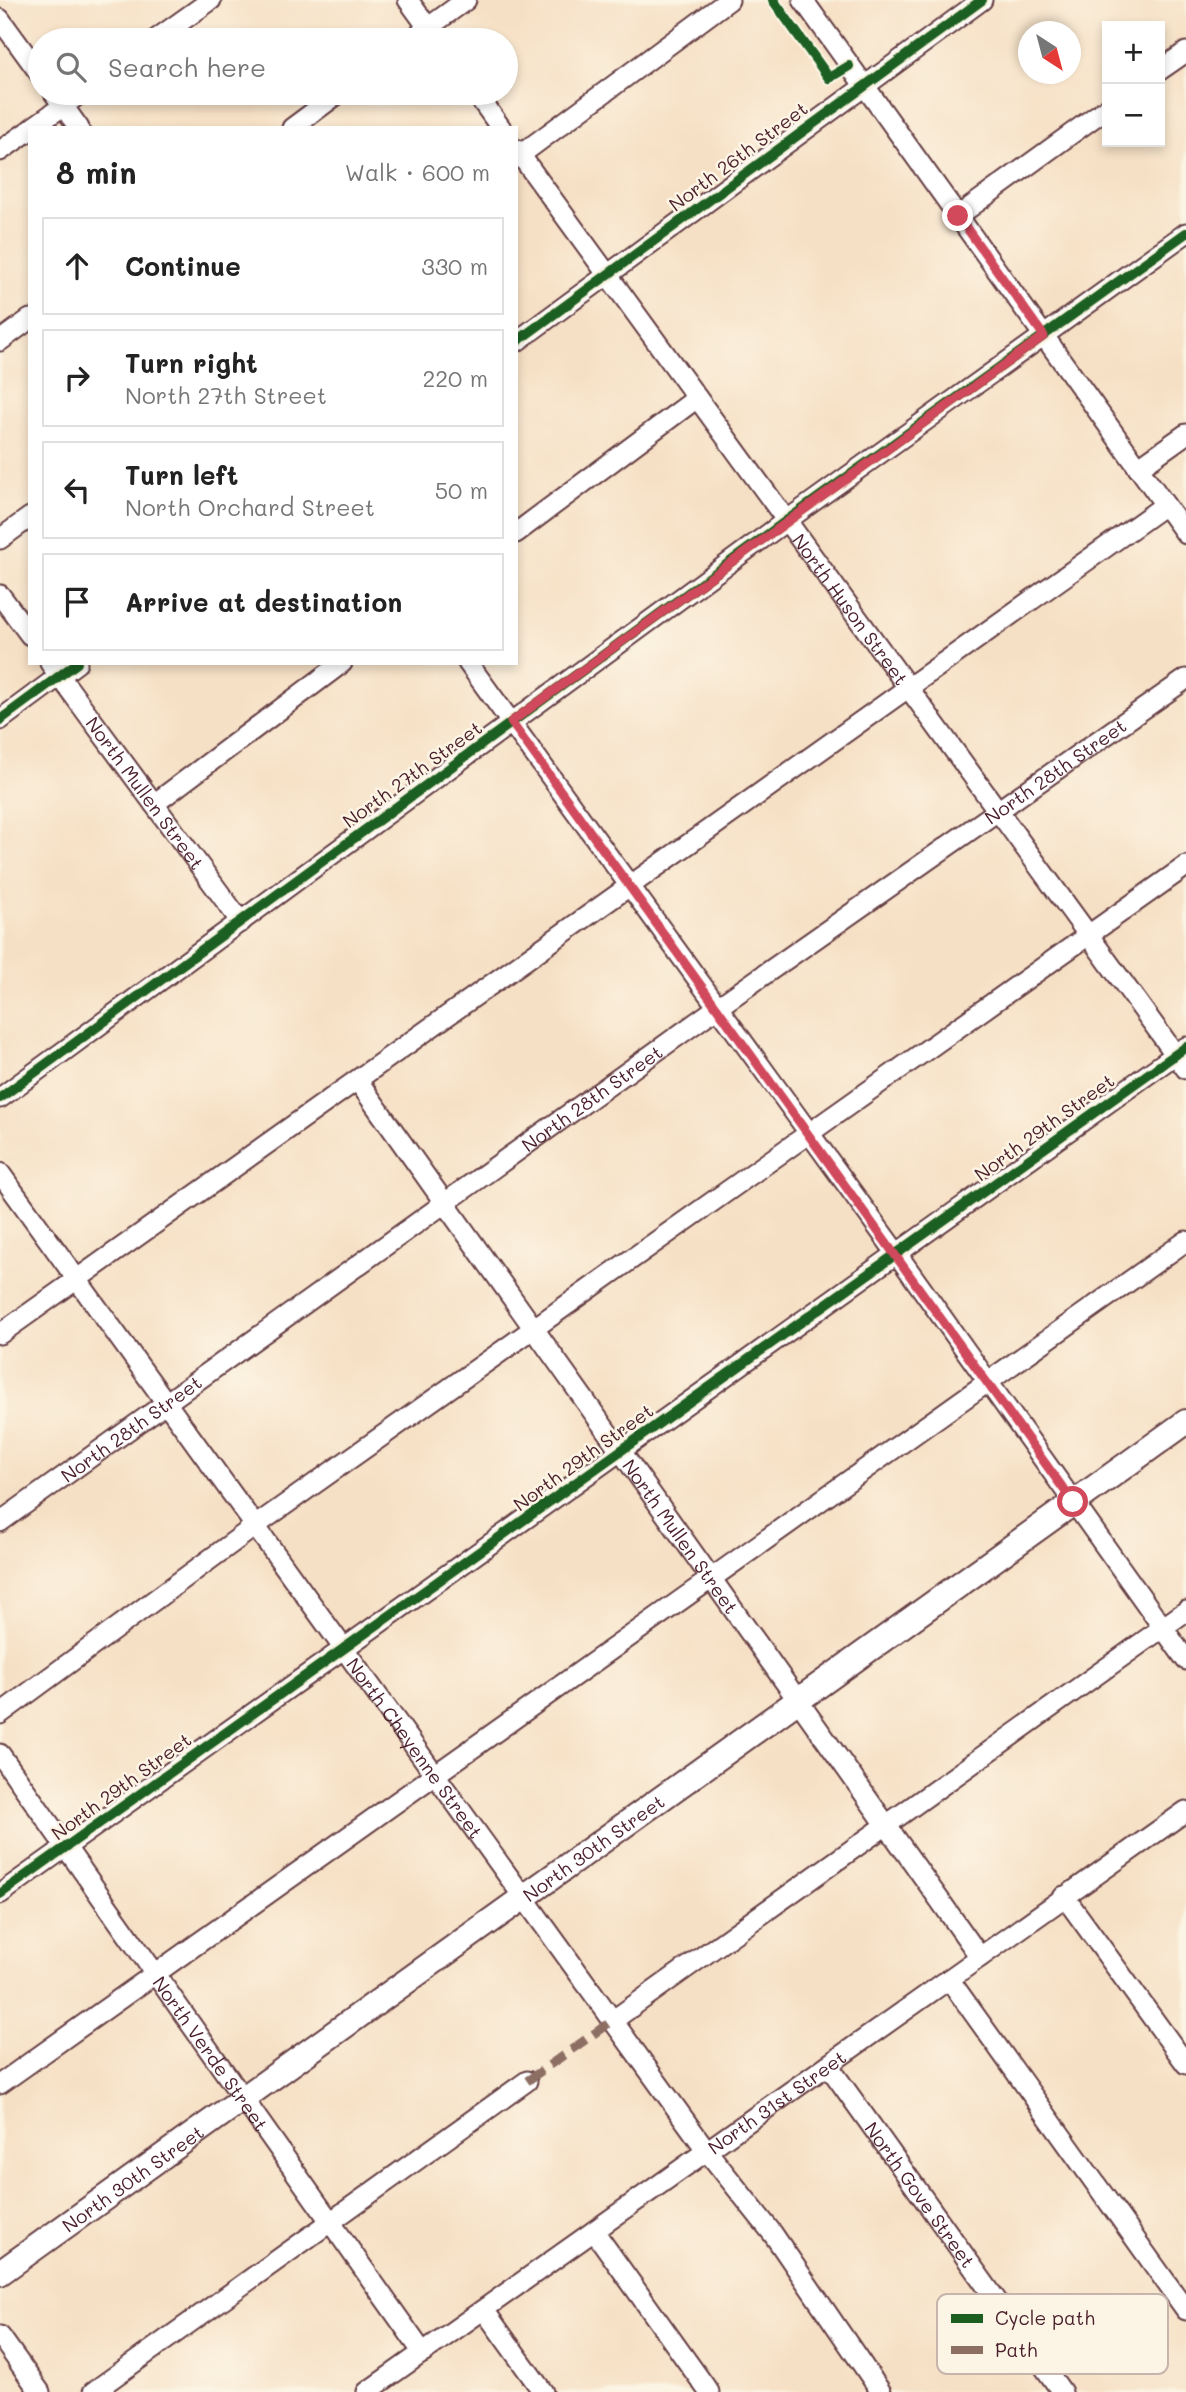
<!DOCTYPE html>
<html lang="en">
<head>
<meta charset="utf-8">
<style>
  body { margin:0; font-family:Mali,sans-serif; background:#f6f6f6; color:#222 }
  .controls { position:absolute; right:21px; top:21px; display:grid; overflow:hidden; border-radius:0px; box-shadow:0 4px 10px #0003 }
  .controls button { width:63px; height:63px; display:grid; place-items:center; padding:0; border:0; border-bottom:2px solid #e0e0e0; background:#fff; color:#222; font:35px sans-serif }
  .compass { position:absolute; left:1018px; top:21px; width:63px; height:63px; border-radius:50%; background:#fff; box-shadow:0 4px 10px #0003; rotate:144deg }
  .stop { position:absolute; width:21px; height:21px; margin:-16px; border:5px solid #d1495b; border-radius:50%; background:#fff }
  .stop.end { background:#d1495b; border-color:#fff; box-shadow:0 2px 7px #0008 }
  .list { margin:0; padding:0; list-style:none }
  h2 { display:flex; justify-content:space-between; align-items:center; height:91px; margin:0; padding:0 28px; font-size:30px }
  h2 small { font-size:23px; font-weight:400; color:#767676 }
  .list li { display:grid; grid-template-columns:46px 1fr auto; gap:21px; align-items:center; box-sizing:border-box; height:98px; margin:0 14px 14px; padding:0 14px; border:2px solid #e0e0e0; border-radius:0px }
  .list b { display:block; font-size:26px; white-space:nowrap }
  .list p { margin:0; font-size:23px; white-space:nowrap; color:#767676 }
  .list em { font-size:23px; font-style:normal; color:#767676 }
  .icon { flex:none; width:38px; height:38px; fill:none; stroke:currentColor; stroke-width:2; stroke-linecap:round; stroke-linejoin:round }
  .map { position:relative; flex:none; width:1186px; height:2392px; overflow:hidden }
  .search { position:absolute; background:#fff; box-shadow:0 4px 10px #0003; left:28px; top:28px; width:490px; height:77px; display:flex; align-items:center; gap:18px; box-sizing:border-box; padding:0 24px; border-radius:38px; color:#767676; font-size:26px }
  .panel { position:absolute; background:#fff; box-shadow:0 4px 10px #0003; left:28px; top:126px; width:490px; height:539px; border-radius:0px }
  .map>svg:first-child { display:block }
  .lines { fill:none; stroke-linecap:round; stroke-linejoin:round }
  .minor-casing { stroke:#643c42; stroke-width:23 }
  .major-casing { stroke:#643c42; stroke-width:28 }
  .minor { stroke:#fff; stroke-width:19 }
  .major { stroke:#fff; stroke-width:24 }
  .quiet { stroke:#8d6e63; stroke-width:9; stroke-dasharray:18 9; stroke-linecap:butt }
  .cycleway-casing { stroke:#fcf5e5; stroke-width:15 }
  .cycleway { stroke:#1b5e20; stroke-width:10 }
  .route { stroke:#d1495b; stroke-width:9 }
  .labels { text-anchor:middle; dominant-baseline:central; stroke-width:5; stroke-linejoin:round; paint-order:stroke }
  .street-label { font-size:19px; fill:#4a1f2b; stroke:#fcf5e5 }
  .key { fill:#fcf5e5; stroke:#c7b5ad; stroke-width:2 }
  .key-label { font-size:19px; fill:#4a1f2b }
</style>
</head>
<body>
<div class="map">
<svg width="1186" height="2392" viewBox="0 0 1186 2392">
  <rect width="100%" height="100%" fill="#fcf5e5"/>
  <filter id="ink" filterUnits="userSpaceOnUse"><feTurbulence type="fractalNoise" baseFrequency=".0143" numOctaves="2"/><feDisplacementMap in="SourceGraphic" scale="14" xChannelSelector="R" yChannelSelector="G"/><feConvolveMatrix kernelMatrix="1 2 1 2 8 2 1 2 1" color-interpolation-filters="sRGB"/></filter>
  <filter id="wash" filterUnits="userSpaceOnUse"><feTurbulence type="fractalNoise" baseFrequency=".00686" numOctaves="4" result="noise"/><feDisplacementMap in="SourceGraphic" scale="28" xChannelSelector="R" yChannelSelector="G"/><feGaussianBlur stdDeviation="1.57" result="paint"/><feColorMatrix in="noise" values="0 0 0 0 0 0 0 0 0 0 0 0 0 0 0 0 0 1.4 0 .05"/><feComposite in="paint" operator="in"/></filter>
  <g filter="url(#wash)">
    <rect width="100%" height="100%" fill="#f6e0c5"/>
  </g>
  <g filter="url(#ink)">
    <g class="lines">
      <g class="minor-casing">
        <g id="minor">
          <path d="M 408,0 L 437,40"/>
          <path d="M 803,0 L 1186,534"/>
          <path d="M 0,19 L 40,74"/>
          <path d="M 155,40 L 211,0"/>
          <path d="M 411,40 L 466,0"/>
          <path d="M 1160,70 L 1186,52"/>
          <path d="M 54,93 L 79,128"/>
          <path d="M 476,93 L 501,128"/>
          <path d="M 32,128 L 81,93"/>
          <path d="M 292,128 L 339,93"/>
          <path id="s1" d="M 516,149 L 1186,1069"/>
          <path d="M 0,151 L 30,130"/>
          <path d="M 516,158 L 729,0"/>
          <path d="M 958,216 L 1107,108"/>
          <path d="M 0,341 L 30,319"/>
          <path d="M 516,342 L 982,0"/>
          <path d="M 1138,468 L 1186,434"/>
          <path d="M 516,533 L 697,398"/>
          <path d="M 0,539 L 30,517"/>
          <path d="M 0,595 L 30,635"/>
          <path id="s2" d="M 50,663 L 241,922"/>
          <path d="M 468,663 L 897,1254 L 1186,1660"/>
          <path d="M 0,720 L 77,663"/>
          <path d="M 154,804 L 342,663"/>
          <path id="s3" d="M 358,1081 L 980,1957"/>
          <path d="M 0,1098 L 786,521 L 1186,233"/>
          <path id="s4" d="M 0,1173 L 707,2151 L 773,2234 L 881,2392"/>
          <path d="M 0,1334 L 1165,505"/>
          <path id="s5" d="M 0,1522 L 718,1007 L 1186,679"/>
          <path d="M 0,1714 L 255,1526 L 1186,866"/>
          <path id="s6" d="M 0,1754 L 423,2353"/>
          <path d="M 0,1894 L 1186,1047"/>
          <path d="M 1064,1896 L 1186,2064"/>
          <path d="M 949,1979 L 1186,2310"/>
          <path d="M 612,2021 L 1186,1611"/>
          <path id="s7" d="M 828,2065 L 1062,2392"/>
          <path d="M 0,2084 L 1186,1241"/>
          <path d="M 594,2231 L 709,2392"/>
          <path d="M 484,2310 L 543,2392"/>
          <path d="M 0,2336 L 40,2392"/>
          <path d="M 93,2392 L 527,2081"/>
          <path id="s8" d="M 367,2392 L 1186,1811"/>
        </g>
      </g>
      <g class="major-casing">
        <g id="major">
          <path id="s9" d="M 0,2273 L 1186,1422"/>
        </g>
      </g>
      <use href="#minor" class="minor"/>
      <use href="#major" class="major"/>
      <path class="quiet" d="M 527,2081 L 612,2021"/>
      <g class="cycleway-casing">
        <path id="cycleway" d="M 773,0 L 829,78 L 849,66
          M 516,342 L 982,0
          M 0,720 L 77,663
          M 0,1098 L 786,521 L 1186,233
          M 0,1894 L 1186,1047"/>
      </g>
      <use href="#cycleway" class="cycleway"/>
    </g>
  </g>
  <g class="lines" filter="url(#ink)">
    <path class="route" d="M 958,216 L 1044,336 L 511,722 L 1073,1502"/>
  </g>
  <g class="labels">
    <g class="street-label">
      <text transform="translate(738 156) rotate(-37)">North 26th Street</text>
      <text stroke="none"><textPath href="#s1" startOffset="569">North Huson Street</textPath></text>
      <text stroke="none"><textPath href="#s5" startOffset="1295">North 28th Street</textPath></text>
      <text transform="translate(412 774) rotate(-36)">North 27th Street</text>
      <text stroke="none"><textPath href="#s2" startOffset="161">North Mullen Street</textPath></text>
      <text stroke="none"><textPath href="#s5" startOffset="728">North 28th Street</textPath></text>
      <text transform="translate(1044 1127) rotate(-36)">North 29th Street</text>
      <text stroke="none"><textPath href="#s5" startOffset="161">North 28th Street</textPath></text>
      <text transform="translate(583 1457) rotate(-36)">North 29th Street</text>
      <text stroke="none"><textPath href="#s3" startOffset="558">North Mullen Street</textPath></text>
      <text stroke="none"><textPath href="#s4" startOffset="709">North Cheyenne Street</textPath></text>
      <text transform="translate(121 1786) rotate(-36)">North 29th Street</text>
      <text stroke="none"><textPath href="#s9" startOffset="730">North 30th Street</textPath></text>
      <text stroke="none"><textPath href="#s6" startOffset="366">North Verde Street</textPath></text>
      <text stroke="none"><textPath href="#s8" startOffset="502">North 31st Street</textPath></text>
      <text stroke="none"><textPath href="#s9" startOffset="163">North 30th Street</textPath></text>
      <text stroke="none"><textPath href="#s7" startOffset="159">North Gove Street</textPath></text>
    </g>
  </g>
  <rect x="937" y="2294" width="231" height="80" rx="10" class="key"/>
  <rect x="951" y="2314" width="32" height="9" fill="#1b5e20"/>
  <rect x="951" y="2346" width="32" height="8" fill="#8d6e63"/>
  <g class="key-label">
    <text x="995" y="2325">Cycle path</text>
    <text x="995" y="2357">Path</text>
  </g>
</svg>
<div class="controls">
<button>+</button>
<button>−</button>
</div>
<svg class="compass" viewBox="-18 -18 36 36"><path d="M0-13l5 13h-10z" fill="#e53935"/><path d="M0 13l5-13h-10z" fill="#767676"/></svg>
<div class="stop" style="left:1073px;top:1502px"></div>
<div class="stop end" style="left:958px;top:216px"></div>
<div class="search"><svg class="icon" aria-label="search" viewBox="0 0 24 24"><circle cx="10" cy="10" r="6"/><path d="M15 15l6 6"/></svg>Search here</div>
<section class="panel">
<h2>8 min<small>Walk · 600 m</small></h2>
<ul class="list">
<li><svg class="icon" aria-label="ahead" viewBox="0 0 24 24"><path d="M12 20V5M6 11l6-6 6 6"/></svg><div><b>Continue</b></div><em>330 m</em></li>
<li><svg class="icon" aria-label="right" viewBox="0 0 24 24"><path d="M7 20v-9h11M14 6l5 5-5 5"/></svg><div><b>Turn right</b><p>North 27th Street</p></div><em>220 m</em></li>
<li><svg class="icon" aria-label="left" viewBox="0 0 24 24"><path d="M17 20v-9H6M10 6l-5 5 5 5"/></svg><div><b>Turn left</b><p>North Orchard Street</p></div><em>50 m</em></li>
<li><svg class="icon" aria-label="arrive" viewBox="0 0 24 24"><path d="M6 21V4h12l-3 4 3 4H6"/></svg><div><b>Arrive at destination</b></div></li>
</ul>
</section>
</div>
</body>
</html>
